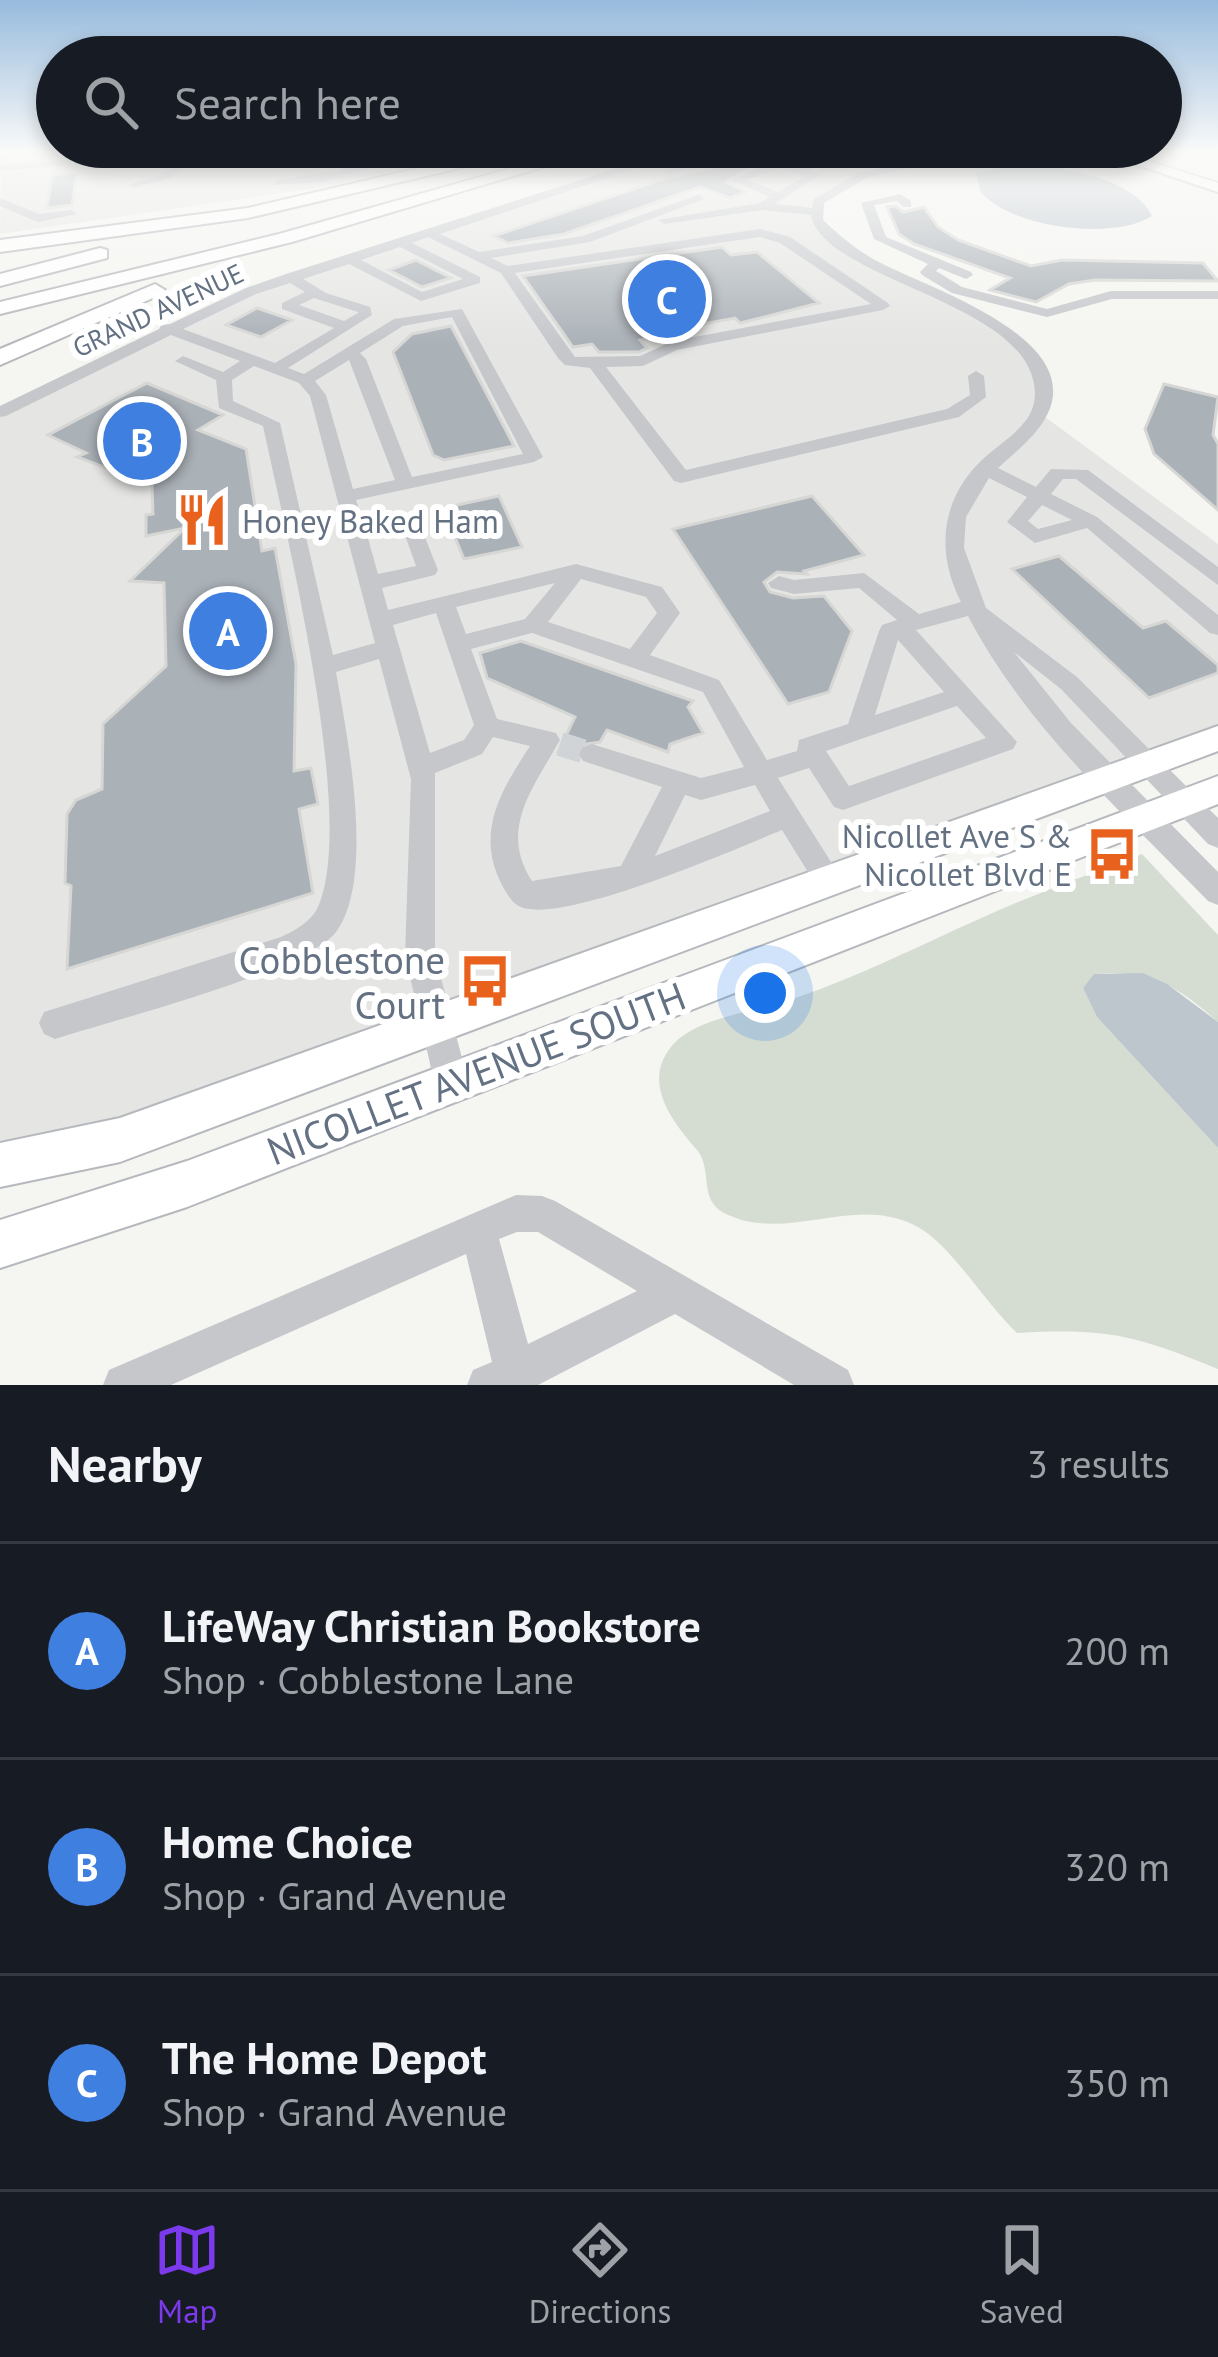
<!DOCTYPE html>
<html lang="en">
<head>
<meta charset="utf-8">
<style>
  body { margin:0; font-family:"PT Sans",sans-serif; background:#20242c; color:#f1f3f6 }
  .you { position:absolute; left:765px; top:993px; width:42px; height:42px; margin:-30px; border:9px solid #fff; border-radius:50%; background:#1a73e8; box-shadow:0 0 0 18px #1a73e833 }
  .badge { display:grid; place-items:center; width:78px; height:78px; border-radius:50%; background:#7c3aed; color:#fff; font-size:39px; font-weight:700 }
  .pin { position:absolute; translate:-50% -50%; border:6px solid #fff; box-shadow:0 3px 12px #0006 }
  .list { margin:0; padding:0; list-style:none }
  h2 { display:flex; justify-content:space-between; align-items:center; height:156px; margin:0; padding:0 48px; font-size:51px }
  h2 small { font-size:39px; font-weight:400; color:#9ea1a6 }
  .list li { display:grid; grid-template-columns:78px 1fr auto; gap:36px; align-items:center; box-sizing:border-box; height:216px; padding:0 48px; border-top:3px solid #363941 }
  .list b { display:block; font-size:45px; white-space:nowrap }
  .list p { margin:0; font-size:39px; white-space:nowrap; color:#9ea1a6 }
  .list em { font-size:39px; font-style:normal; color:#9ea1a6 }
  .icon { flex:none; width:66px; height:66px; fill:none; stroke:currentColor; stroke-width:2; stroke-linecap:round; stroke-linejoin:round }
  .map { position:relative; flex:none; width:1218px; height:1385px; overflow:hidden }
  .search { position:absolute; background:#171b24; box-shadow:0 6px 18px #0003; left:36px; right:36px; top:36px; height:132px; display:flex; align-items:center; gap:30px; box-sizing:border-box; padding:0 42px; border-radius:66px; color:#9ea1a6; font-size:45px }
  .sheet { height:804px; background:#171b24 }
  nav { display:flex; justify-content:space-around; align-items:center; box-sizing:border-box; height:168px; border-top:3px solid #363941; background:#171b24; font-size:33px; color:#9ea1a6 }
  nav a { display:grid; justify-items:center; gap:6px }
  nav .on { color:#7c3aed }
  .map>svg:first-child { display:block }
  .built { fill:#e5e6e4 }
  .green { fill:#d5dcd2 }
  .water { fill:#bdc6cd }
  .building { fill:#aab1b7; stroke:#d6d6d4; stroke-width:3 }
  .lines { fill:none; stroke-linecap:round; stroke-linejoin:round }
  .minor-tunnel { stroke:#d0d4d6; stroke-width:24; stroke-dasharray:24 12; stroke-linecap:butt }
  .major-casing { stroke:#b5b8bd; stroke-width:4 }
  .highway-casing { stroke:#b5b7bb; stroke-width:4 }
  .minor { fill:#c5c7cb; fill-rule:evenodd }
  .major { fill:#fff; fill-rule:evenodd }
  .highway { fill:#fff; fill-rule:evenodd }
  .labels { text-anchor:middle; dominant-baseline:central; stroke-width:12; stroke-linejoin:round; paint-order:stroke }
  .far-street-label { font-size:27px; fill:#637183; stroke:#fff }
  .poi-label { font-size:33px; fill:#637183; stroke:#fff; text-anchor:start }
  .near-poi-label { font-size:39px; fill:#637183; stroke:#fff; text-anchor:end }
  .near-street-label { font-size:39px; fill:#637183; stroke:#fff }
</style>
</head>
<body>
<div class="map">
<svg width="1218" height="1385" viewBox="0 0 1218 1385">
  <rect width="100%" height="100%" fill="#f5f5f1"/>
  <path class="built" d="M 2,151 L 482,151 L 310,189 L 0,234 Z
    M 682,151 L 792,151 L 862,175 L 839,185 L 816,212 L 833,239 L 963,307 L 1028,354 L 1041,414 L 1218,544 L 1218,738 L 0,1165 L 0,412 L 251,291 Z"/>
  <path class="green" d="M 1142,854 L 1218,935 L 1218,1022 C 1176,985 1151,970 1095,974 L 1083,988 L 1097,1017 L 1218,1148 L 1218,1369 C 1135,1335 1107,1328 1017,1333 C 987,1305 950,1244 918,1227 C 854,1192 788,1245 724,1213 C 698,1199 713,1169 697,1150 C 672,1121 642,1083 671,1047 C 693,1019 747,1013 780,1003 C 854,980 926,942 997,911 C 1045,890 1094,873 1142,854 Z"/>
  <path class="water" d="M 1032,164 C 1067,168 1136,180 1152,216 C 1114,241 1009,228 980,191 L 976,172 Z
    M 1143,973 L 1167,984 L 1218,1022 L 1218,1148 L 1097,1017 L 1083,988 L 1094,974 Z"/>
  <path class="building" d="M 738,162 L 751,166 L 726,182 L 746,192 L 730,198 L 700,187 L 564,234 L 508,243 L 494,236 L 666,178 Z
    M 77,173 L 72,205 L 47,208 L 52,175 Z
    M 896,206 L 903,212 L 924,207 L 938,227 L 958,240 L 1031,266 L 1062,260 L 1203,263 L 1218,281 L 1095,280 L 1069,284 L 1036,302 L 990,290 L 1010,278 L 914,244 L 899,234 L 887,207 Z
    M 722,247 L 731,255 L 757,252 L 819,303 L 740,323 L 735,318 L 687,327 L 691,331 L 640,340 L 647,348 L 639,352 L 599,352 L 592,344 L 573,347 L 523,276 Z
    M 416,260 L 451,278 L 422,287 L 389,270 Z
    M 257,308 L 292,320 L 261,337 L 226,325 Z
    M 451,326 L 514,446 L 444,460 L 433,455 L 393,352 L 412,334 Z
    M 147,383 L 223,415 L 198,430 L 246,449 L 262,551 L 275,548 L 296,664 L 294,771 L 311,768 L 318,804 L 299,809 L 313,893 L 67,969 L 71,886 L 65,883 L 67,814 L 76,800 L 102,789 L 103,724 L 166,666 L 164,583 L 130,581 L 185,528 L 146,536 L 146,515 L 153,514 L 152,485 L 77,457 L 86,453 L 48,435 Z
    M 1164,384 L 1218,397 L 1213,435 L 1218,444 L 1218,510 L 1154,454 L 1145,429 Z
    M 499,496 L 522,547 L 464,559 L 443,508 Z
    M 812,496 L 864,555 L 804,571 L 807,574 L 777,572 L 764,582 L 770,592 L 793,598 L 824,596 L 852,631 L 829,692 L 788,704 L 673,529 Z
    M 1059,556 L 1143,628 L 1166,621 L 1218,665 L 1218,673 L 1149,698 L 1012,569 Z
    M 521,641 L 693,701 L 688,707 L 703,733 L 670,744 L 668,752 L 607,730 L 600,742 L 579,745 L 576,759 L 558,752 L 575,717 L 487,678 L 480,653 Z"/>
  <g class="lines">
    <path class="minor-tunnel" d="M 560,744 L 592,754"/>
    <g class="major-casing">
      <path id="major" d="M 1096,151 L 1116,151 L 1218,183 L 1218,192 Z
        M 1218,726 L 1218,751 L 120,1162 L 0,1187 L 0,1143 L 120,1118 Z
        M 1218,776 L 1218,804 L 187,1207 L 0,1268 L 0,1220 L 187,1161 Z"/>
    </g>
    <g class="highway-casing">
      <path id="highway" d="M 0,151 L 10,151 L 0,159 Z
        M 572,151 L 597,151 L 292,242 L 0,314 L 0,302 L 279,234 Z
        M 471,156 L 477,164 L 248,218 L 0,252 L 0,240 L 248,208 Z
        M 100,248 L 107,250 L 107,258 L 0,286 L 0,274 Z
        M 155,284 L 165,290 L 162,294 L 0,365 L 0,349 Z"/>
    </g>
    <path class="minor" d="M 305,151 L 333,152 L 353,167 L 417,151 L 434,151 L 322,182 L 273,185 L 277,180 L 343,170 L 326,157 L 305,155 Z
      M 671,151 L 687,151 L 440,234 L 479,252 L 583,236 L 700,194 L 704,199 L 590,242 L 491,258 L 508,266 L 760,229 L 790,237 L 888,303 L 890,306 L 883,310 L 677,350 L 643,366 L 606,367 L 686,470 L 947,409 L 970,395 L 968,376 L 976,371 L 984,376 L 986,397 L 959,417 L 681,483 L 674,481 L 590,368 L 565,365 L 558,358 L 501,273 L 428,237 L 412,243 L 480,277 L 480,283 L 421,301 L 349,264 L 303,279 L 326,293 L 370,307 L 372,315 L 288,368 L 304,374 L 394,319 L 462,309 L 543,457 L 534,462 L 356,500 L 362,519 L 415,512 L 438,570 L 435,575 L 382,588 L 388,610 L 576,564 L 662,587 L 680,613 L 650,655 L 719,680 L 767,760 L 797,751 L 799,740 L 848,724 L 879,631 L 882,625 L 897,620 L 859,588 L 794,594 L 771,588 L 768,583 L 779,576 L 794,580 L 864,573 L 919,614 L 961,602 C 937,555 940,506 975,467 C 1001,437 1049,424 1031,373 C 1004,299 822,276 811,215 L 763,210 L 664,224 L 658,220 L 760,203 L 770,197 L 730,180 L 769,164 L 744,156 L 668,174 L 662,171 L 739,151 L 798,166 L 833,154 L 829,151 L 848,152 L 848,156 L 809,170 L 820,175 L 775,204 L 812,208 L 814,199 L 858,173 L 962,151 L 982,151 L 866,178 L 824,203 L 823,220 C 839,235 855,249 875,260 C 921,286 1084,335 1048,413 C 1038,435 1015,452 998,468 L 1036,487 L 1051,469 L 1088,470 L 1218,567 L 1218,585 L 1076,479 L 1063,479 L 1051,494 L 1097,517 L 1218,615 L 1218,635 L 1210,633 L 1087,528 L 1035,543 L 1007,522 L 1027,497 L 989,478 L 966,517 L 964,548 L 986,608 L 1077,677 L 1218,818 L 1218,848 L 1208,844 L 1061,689 L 1014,652 L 1071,723 L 1218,872 L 1218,905 L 1208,901 C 1123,813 1025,726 968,616 L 916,630 L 1017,742 L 1013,749 L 843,810 L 834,807 L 809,768 L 778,778 L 843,881 L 839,890 L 829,894 L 819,890 L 782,830 C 740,847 553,930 517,905 C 509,900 501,884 497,874 C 478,826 504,786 530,746 L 493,737 L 482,754 L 435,773 L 435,955 L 468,1081 L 463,1093 L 451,1098 L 439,1093 L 434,1081 L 405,955 L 411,779 L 379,659 L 336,672 C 347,735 376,878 336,932 C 307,971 110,1021 55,1039 L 44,1034 L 39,1023 L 44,1012 L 281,937 C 294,931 310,922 317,909 C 359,823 284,526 263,426 L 219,408 L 216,380 L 175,361 L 183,356 L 223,372 L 240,361 L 171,335 L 6,416 L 0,417 L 0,406 L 159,329 L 161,325 L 170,324 L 246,288 L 286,274 ZM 780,168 L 805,176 L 778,192 L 747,180 ZM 760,237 L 780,243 L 871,304 L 673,341 L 640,356 L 575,357 L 515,273 ZM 400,247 L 463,279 L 422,292 L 361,260 ZM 290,283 L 305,292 L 282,303 L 282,309 L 334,328 L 275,363 L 183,329 L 256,294 ZM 314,298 L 358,312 L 358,313 L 344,321 L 299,305 ZM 452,317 L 523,454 L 412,477 L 366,359 L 360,353 L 403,326 ZM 349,360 L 395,480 L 353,489 L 326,395 L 315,381 ZM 254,366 L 299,383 L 310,396 L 375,643 L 333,655 L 280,423 L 233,401 L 232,380 ZM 1042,505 L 1072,520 L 1038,529 L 1028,521 ZM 401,524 L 416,566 L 378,574 L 366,531 ZM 581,579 L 646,597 L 657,613 L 630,649 L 548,622 ZM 555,583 L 525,619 L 466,634 L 456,607 ZM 436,613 L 474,725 L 464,740 L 430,753 L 393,625 ZM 532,633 L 703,692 L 744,767 L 701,778 L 592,744 L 583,747 L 579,754 L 583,761 L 662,787 L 621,866 L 532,881 C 498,829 534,787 560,740 L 556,733 L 497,719 L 471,649 ZM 898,640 L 944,692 L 875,715 ZM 957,706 L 986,738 L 849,786 L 826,751 ZM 755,785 L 770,811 L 655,856 L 685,795 L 701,800 Z
      M 120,156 L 116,161 L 0,171 L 0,165 Z
      M 188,157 L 197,159 L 170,178 L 134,188 L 128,185 L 162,174 Z
      M 900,194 L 911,201 L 911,207 L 903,207 L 897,201 L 874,205 L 886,237 L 971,272 L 973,275 L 966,279 L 939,268 L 936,271 L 962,287 L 1047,309 L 1111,291 L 1218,291 L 1218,299 L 1112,299 L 1047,317 L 952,293 L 922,275 L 920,272 L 928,264 L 874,239 L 861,203 Z
      M 0,198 L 39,214 L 71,210 L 77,214 L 38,222 L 0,206 Z
      M 516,1195 L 542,1196 L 555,1201 L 848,1370 L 854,1385 L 794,1385 L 675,1314 L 538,1385 L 467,1385 L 473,1370 L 492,1362 L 466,1254 L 171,1385 L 103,1385 L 109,1370 ZM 517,1232 L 538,1232 L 637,1291 L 528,1344 L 499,1239 Z"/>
    <use href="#major" class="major"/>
    <use href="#highway" class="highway"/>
  </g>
  <linearGradient id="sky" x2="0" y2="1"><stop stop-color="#97bbdd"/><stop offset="0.44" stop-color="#fafaf9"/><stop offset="1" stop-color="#fafaf9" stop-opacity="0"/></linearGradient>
  <rect width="1218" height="345" fill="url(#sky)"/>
  <defs>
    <g id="restaurant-bare" transform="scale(4.14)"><path d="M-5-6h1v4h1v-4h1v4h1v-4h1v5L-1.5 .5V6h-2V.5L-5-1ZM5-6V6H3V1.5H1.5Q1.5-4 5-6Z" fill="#e9621d" stroke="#fff" stroke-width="2.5" paint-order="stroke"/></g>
    <g id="bus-bare" transform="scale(4.14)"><path d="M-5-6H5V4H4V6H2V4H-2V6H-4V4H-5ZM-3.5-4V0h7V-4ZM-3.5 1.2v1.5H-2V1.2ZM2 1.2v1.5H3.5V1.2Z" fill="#e9621d" stroke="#fff" stroke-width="2.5" paint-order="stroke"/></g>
  </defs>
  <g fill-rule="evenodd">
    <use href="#restaurant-bare" x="202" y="520"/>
    <use href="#bus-bare" x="1112" y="854"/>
    <use href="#bus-bare" x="485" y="981"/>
  </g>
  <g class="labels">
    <g class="far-street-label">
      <text transform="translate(158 310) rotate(-25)">GRAND AVENUE</text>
    </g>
    <g class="poi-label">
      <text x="242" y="520">Honey Baked Ham</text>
      <text x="1072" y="835" text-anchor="end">Nicollet Ave S &amp;<tspan x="1072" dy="38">Nicollet Blvd E</tspan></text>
    </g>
    <g class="near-poi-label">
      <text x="445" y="959">Cobblestone<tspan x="445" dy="45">Court</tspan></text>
    </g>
    <g class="near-street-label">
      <text transform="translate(476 1073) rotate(-21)">NICOLLET AVENUE SOUTH</text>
    </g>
  </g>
</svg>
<div class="you"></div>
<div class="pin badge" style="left:228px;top:631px;background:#3f7fe0">A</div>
<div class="pin badge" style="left:142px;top:441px;background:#3f7fe0">B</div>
<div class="pin badge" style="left:667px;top:299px;background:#3f7fe0">C</div>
<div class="search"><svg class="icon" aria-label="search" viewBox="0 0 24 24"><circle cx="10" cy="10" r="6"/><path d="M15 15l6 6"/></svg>Search here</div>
</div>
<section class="sheet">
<h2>Nearby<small>3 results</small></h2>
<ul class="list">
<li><span class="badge" style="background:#3f7fe0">A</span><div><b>LifeWay Christian Bookstore</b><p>Shop · Cobblestone Lane</p></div><em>200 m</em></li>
<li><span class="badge" style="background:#3f7fe0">B</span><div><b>Home Choice</b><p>Shop · Grand Avenue</p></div><em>320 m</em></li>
<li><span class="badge" style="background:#3f7fe0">C</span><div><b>The Home Depot</b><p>Shop · Grand Avenue</p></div><em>350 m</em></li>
</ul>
</section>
<nav>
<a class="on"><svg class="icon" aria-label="map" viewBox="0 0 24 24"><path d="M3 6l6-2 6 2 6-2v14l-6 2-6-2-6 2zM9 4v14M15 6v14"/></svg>Map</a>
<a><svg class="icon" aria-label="directions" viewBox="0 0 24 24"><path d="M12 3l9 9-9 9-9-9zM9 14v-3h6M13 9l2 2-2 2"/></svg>Directions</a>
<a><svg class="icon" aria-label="saved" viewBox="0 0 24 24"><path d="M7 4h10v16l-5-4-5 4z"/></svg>Saved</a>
</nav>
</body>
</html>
